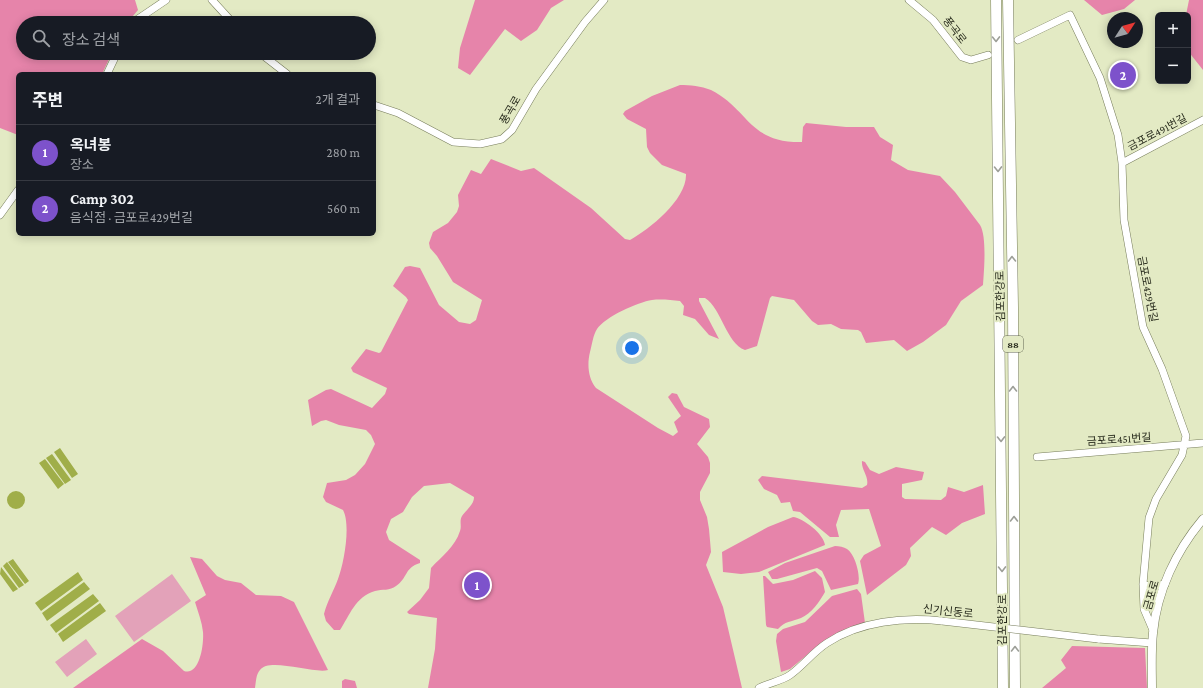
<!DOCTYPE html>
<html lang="ko">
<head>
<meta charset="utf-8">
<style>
  body { margin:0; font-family:"Crimson Pro","Noto Sans KR",serif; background:#20242c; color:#f1f3f6 }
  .controls { position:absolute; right:12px; top:12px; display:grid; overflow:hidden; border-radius:6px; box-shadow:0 2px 10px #0003 }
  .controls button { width:36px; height:36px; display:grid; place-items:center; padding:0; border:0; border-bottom:1px solid #363941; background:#171b24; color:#f1f3f6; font:20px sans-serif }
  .compass { position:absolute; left:1107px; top:12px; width:36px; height:36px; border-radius:50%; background:#171b24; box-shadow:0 2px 10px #0003; rotate:54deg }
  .you { position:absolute; left:632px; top:348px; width:14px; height:14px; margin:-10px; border:3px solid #fff; border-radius:50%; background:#1a73e8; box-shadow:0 0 0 6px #1a73e833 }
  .badge { display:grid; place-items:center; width:26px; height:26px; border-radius:50%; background:#7d52cb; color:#fff; font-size:13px; font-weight:700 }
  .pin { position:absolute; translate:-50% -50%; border:2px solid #fff; box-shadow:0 1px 4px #0006 }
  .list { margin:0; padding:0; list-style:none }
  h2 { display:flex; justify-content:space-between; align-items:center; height:52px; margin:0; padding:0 16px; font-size:17px }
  h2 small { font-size:13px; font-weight:400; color:#9ea1a6 }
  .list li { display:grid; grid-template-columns:26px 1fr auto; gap:12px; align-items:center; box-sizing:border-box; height:56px; padding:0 16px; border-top:1px solid #363941 }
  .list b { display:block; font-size:15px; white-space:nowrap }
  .list p { margin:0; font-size:13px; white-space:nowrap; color:#9ea1a6 }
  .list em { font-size:13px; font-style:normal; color:#9ea1a6 }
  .icon { flex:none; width:22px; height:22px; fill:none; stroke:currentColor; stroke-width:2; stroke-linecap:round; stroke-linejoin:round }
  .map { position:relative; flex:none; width:1203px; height:688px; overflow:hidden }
  .search { position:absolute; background:#171b24; box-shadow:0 2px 10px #0003; left:16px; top:16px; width:360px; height:44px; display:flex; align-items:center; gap:10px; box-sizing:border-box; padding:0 14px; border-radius:22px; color:#9ea1a6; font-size:15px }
  .panel { position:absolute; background:#171b24; box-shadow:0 2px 10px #0003; left:16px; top:72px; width:360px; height:164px; border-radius:6px }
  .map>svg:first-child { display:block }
  .green { fill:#e3a2b9 }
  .forest { fill:#e684aa }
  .water { fill:#a0ae49 }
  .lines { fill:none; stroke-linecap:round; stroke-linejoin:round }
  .minor-casing { stroke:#777d5b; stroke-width:8 }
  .major-casing { stroke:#777d5b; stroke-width:9 }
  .highway-casing { stroke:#777d5b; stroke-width:11 }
  .minor { stroke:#fff; stroke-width:7 }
  .major { stroke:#fff; stroke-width:8 }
  .highway { stroke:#fff; stroke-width:10 }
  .minor-bridge-casing { stroke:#777d5b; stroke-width:8; stroke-linecap:butt }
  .minor-bridge { stroke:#fff; stroke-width:7 }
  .oneway { stroke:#9d9f98 }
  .labels { text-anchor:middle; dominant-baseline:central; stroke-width:4; stroke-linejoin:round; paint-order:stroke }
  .shield { fill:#e3eac4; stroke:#5f634e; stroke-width:1 }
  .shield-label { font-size:10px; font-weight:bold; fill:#26291b }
  .street-label { font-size:11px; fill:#26291b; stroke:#e3eac4 }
</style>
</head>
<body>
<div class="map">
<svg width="1203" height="688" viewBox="0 0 1203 688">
  <rect width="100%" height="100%" fill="#e3eac4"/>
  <path class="green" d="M 172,574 L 191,601 L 134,642 L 115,616 Z
    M 86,639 L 97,654 L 67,677 L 55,662 Z"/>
  <path class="forest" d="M 0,0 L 135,0 L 138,10 L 127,23 L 23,23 L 23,53 L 112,53 L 102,74 L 18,74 L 18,135 L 0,128 Z
    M 475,0 L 564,0 L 551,8 L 537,30 L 521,41 L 505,29 L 470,75 L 458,68 L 460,48 Z
    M 1084,0 L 1135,0 L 1124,9 L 1102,15 Z
    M 1189,0 L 1203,0 L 1203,70 L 1188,51 L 1188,15 L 1186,15 Z
    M 680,85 C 690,85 701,86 711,90 C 749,109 748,143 802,142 L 803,127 L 806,123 L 846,127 L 874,127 L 880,137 L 893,145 L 891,160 L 908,170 L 940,176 L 955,192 L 980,225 C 987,236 984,271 983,285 L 961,301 L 946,325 L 923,342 L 907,351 L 894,340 L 866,343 L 861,332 L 858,330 L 841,329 L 831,324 L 818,325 L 812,321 L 794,300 L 772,296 L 770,298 L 757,346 L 745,350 C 726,343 722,309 705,298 L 699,298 L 699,301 L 719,339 L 709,335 L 695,319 L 683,315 L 684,306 L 680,301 C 671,300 661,299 652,300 C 638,302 605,317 597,329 C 593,335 592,345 590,352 C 587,364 588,378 596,388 L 658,428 L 673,436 L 678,432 L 674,422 L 681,416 L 668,397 L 672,393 L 677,394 L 684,407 L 709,419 L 710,427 L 697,444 L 708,457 L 710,463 L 710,473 L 700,492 L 700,500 L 707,517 L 709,529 L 711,552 L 706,565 L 723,607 L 742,688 L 428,688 L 435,649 L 437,618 L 409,614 L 407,612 L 420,600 L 429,588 L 431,568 C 442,556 455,547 460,531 C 462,526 459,521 462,516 C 466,510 474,505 474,497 L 450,483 L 424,486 L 412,497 L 403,512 L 391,519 L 386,532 L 389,540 L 420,560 L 420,563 C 404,568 408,578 396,586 C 390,591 382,589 375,591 C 355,597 350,615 340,630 L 334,630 L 326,621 L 324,614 C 327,602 334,590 338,579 C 344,563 351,525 343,510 L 326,502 L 323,497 L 327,483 L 346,480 L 355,475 L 365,464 L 375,444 L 371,435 L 366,430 L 339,425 L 326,420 L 321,421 L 312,426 L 308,400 L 326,390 L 331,389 L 372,408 L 385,394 L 387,388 L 353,372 L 351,368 L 366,349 L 379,353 L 381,352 L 408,300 L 406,297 L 393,286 L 405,267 L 410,266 L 420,268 L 439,305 L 459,322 L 470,324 L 476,320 L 482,300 L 453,282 L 437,256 L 430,248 L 429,243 L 433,232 L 448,223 L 457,212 L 459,206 L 458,195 L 471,170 L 481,174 L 491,159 L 521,171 L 534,168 L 591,208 L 625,239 L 630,240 C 650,229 687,199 686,174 L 662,165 L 650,153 L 647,147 L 646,129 L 627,119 L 623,114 L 625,111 L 652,96 Z
    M 862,461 L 865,462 L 870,470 L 879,474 L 896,467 L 924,472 L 922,480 L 902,484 L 902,497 L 905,499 L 941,500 L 946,496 L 948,487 L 964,492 L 983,485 L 985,514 L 962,523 L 946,535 L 932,527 L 910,548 L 911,556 L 906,565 L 867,595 L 860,561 L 864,555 L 881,546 L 869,509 L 841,510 L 836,525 L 839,537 L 830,537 L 800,512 L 793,511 L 790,502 L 781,503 L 777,495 L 764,489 L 758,480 L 762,476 L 862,488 L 867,485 C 869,476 861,470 862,461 Z
    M 793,517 C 803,518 824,534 825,545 L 759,572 L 741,574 L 723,572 L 722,552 L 768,527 Z
    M 835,546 C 839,546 844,547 847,549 C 855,554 861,576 858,584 L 831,590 L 822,571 L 817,568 L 777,579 L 772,579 L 768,572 L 785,563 Z
    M 190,557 L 202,559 L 217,576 L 225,580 L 241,583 L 256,595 L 281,596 L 294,602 L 328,670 C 314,674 269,657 260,670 C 256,674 256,682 255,688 L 73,688 L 142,639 L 163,651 L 184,671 C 200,676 204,644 203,632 C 202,622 198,612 195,602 L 206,595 Z
    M 815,571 L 822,578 L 825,592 C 820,601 811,614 801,618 C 791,622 785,621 778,629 L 767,627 L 766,625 L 763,576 L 765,576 L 773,584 L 793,580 Z
    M 857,589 L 861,594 L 865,623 L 819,645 L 790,669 L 781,672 L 776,641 L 777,634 L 783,629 L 805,622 L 832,596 Z
    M 1072,646 L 1145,648 L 1147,688 L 1042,688 L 1066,668 L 1061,660 Z
    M 345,679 L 355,681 L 357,688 L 342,688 L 342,681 Z"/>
  <path class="water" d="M 60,448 L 78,474 L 72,478 L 54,452 Z
    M 52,454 L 71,480 L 65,484 L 46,458 Z
    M 45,459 L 64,484 L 58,489 L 39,463 Z
    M7 500a9 9 0 1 1 18 0a9 9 0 1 1-18 0Z
    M 13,559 L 29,581 L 25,584 L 8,562 Z
    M 7,562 L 24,585 L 19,588 L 3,566 Z
    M 1,567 L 18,589 L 13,592 L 0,574 Z
    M 78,572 L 83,580 L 41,611 L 35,603 Z
    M 84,582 L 90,589 L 47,621 L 42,613 Z
    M 93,594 L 99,601 L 56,633 L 50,625 Z
    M 100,603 L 106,611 L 63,642 L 58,634 Z"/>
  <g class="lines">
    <g class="minor-casing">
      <path id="minor" d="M 212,0 L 233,23
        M 909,0 L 933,20 L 962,57 L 971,60 L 988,55
        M 132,23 L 166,0
        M 1018,40 L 1070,15 L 1100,78 L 1118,135 L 1122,163 L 1124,220 L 1143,327 L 1162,369 L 1186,436 L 1182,455 L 1156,499 L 1149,518 L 1143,584 L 1144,609 L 1153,630
        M 260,53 L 287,74
        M 107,74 L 117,53
        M 374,105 L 398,113 L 453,142 L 480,144 L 502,139 L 512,130 L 536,89 L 585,22 L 604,0
        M 1122,163 L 1203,120
        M 0,215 L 18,190
        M 1037,457 L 1203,443
        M 1143,584 L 1151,587 L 1165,584
        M 1098,639 L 1152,643
        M 759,688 C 769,683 781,681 790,675 C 803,666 813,652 827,643 C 860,621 904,617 942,621"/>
    </g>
    <g class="major-casing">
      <path id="major" d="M 1152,688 C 1152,670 1151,651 1153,633 C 1157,591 1176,551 1203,519"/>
    </g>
    <g class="highway-casing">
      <path id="highway" d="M 996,0 L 1003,688
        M 1008,0 L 1013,307 L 1015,688"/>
    </g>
    <use href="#minor" class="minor"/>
    <use href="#major" class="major"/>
    <use href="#highway" class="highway"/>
    <g class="minor-bridge-casing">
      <path id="minor-bridge" d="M 942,621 L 1098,639"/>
    </g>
    <use href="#minor-bridge" class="minor-bridge"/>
  </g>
  <defs><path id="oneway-chevron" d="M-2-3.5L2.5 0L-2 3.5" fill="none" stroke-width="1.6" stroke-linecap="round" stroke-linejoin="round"/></defs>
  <g class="oneway">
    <use href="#oneway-chevron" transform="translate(996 39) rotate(89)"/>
    <use href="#oneway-chevron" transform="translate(998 169) rotate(89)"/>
    <use href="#oneway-chevron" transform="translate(1012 259) rotate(-91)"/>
    <use href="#oneway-chevron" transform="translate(1013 389) rotate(-90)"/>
    <use href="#oneway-chevron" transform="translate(1001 439) rotate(89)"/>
    <use href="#oneway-chevron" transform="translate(1014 519) rotate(-90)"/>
    <use href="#oneway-chevron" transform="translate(1002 569) rotate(89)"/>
    <use href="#oneway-chevron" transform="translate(1015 649) rotate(-90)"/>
  </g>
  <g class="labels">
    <rect class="shield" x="1003" y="336" width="20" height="16" rx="3"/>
    <g class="shield-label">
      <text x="1013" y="344">88</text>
    </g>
    <g class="street-label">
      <text transform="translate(955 30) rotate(52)">풍곡로</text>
      <text transform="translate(510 110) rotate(-60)">풍곡로</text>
      <text transform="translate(1157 132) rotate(-28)">금포로491번길</text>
      <text transform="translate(1148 289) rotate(79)">금포로429번길</text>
      <text transform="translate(1000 296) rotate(-91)">김포한강로</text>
      <text transform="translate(1119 439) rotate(-4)">금포로451번길</text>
      <text transform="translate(1151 595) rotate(-74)">금포로</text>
      <text transform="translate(948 611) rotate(6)">신기신동로</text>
      <text transform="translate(1002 620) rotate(-90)">김포한강로</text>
    </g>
  </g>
</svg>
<div class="controls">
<button>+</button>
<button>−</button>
</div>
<svg class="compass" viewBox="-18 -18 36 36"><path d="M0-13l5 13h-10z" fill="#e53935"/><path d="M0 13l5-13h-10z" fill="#9ea1a6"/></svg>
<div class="you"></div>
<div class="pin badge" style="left:477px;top:585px">1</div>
<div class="pin badge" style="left:1123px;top:75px">2</div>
<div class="search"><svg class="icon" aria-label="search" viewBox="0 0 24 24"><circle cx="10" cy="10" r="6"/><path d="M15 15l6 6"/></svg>장소 검색</div>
<section class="panel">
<h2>주변<small>2개 결과</small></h2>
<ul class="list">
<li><span class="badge">1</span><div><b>옥녀봉</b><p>장소</p></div><em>280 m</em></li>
<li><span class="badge">2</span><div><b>Camp 302</b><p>음식점 · 금포로429번길</p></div><em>560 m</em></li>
</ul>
</section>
</div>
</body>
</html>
